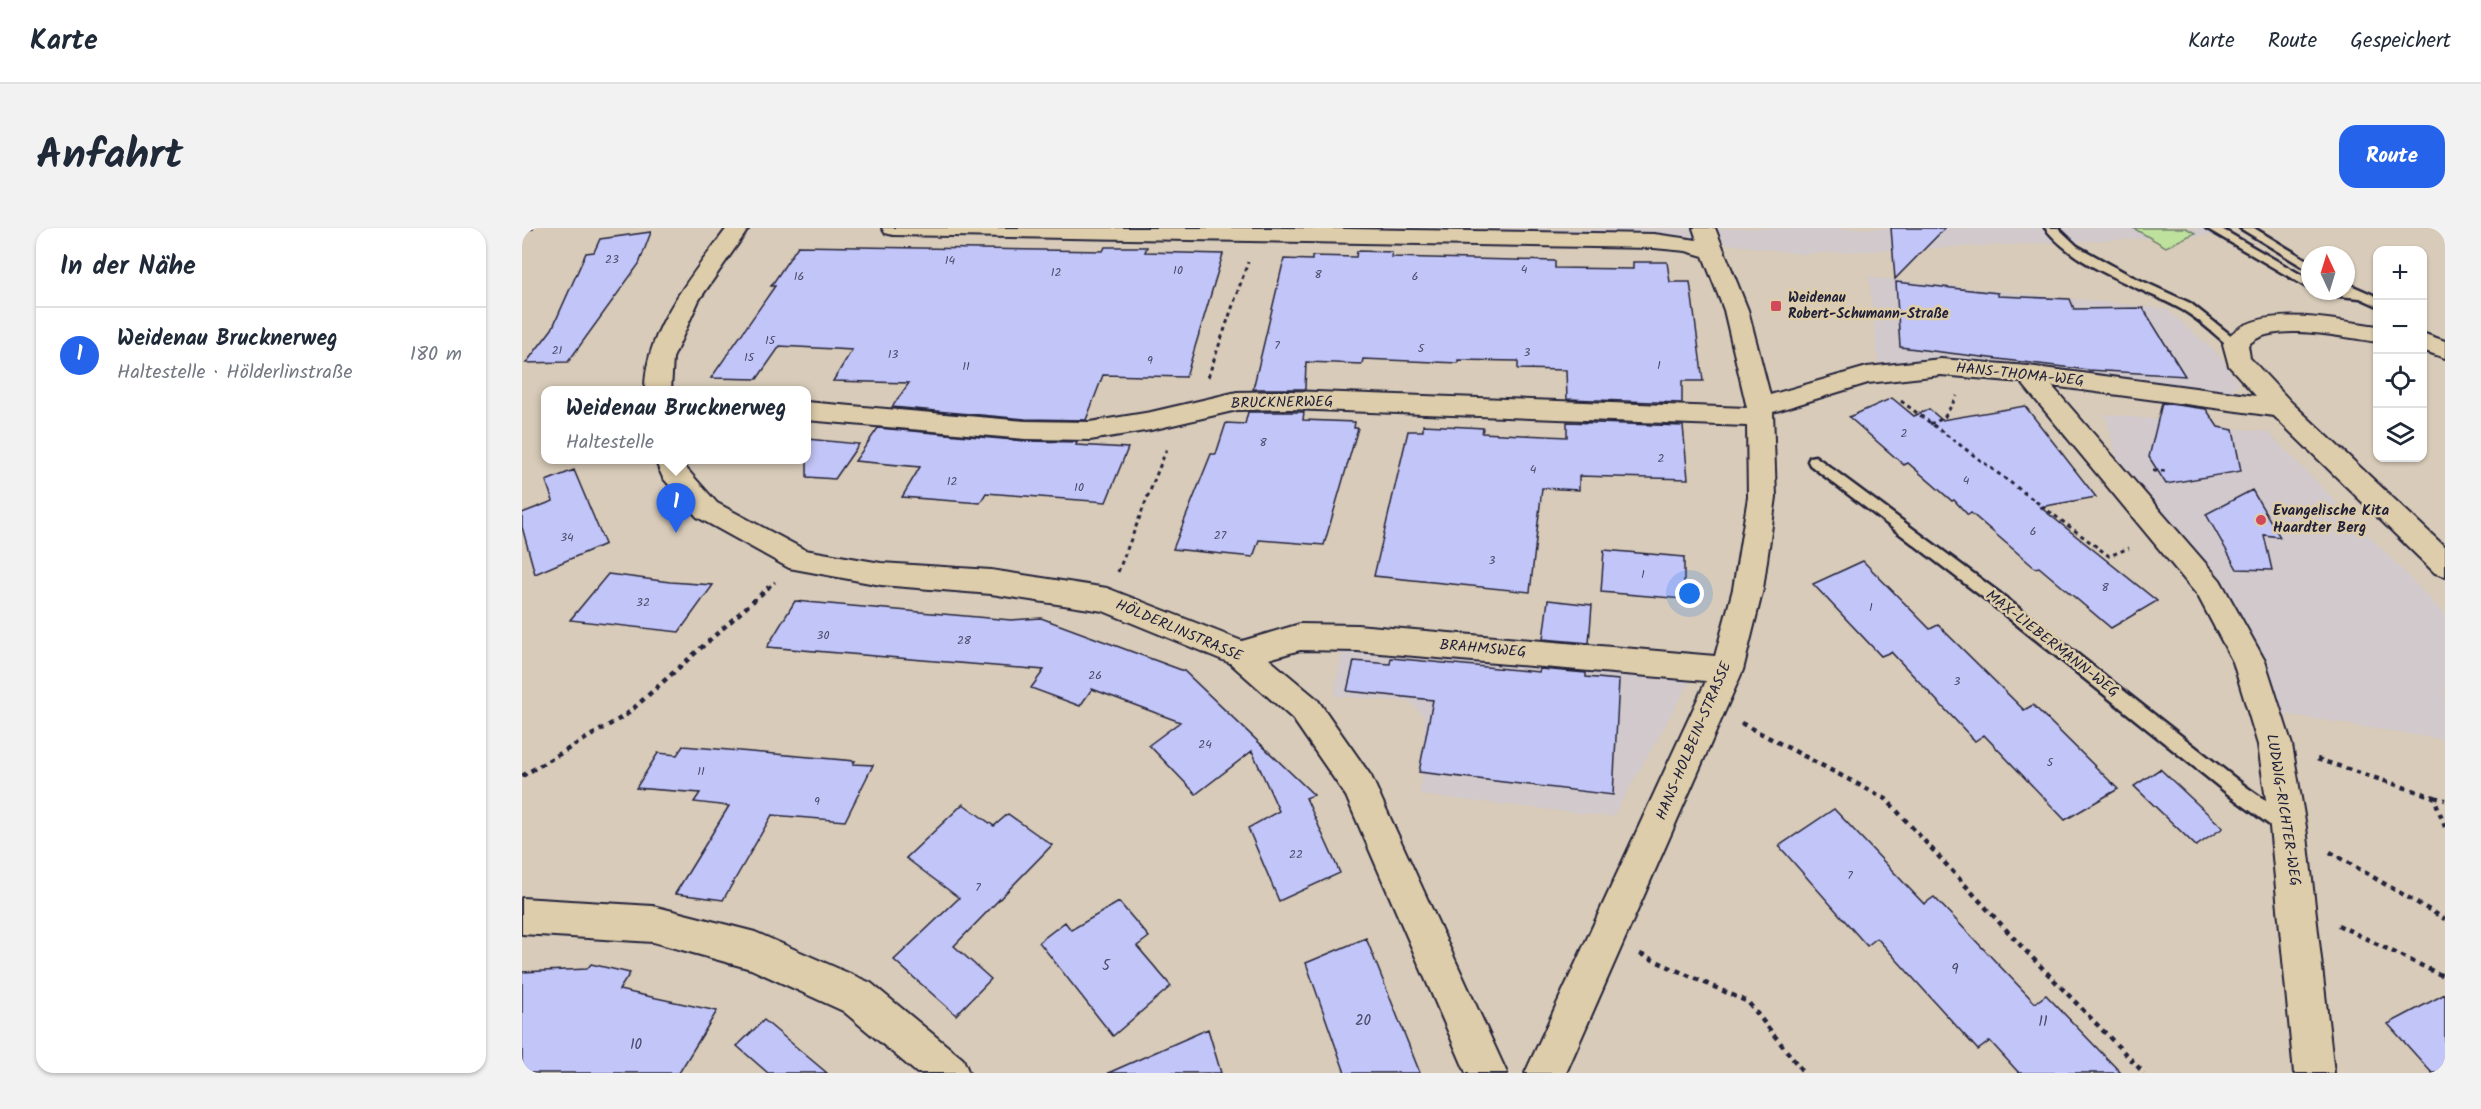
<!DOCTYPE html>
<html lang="de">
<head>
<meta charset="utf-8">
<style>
  body { margin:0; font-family:Kalam,sans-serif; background:#f2f2f3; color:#1f2937 }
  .controls { position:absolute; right:18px; top:18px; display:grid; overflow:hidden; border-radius:12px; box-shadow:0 2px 4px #0004 }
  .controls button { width:54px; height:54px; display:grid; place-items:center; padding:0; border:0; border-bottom:2px solid #e0e1e3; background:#fff; color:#1f2937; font:30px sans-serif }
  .compass { position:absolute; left:1779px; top:18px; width:54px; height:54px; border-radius:50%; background:#fff; box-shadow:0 2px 4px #0004; rotate:356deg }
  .you { position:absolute; left:1168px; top:366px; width:21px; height:21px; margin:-15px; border:4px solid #fff; border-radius:50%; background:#1a73e8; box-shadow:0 0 0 9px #1a73e833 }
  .badge { display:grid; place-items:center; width:39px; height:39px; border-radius:50%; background:#2563eb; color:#fff; font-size:20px; font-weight:700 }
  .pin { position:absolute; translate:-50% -50px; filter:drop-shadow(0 2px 3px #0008) }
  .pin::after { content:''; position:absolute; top:32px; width:21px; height:18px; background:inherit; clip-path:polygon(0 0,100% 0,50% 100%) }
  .popup { position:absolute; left:19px; top:158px; width:270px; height:78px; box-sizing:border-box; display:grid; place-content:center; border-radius:12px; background:#fff; filter:drop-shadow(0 2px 4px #0005); font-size:20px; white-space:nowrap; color:#747a83 }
  .popup b { font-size:22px; color:#1f2937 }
  .popup::after { content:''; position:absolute; left:50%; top:100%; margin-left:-12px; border:12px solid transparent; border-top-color:#fff }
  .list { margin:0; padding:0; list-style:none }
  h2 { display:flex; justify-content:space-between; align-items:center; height:78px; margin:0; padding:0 24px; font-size:26px }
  h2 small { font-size:20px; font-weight:400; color:#747a83 }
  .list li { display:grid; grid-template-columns:39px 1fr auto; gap:18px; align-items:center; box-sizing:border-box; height:96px; padding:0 24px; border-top:2px solid #e0e1e3 }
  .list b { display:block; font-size:22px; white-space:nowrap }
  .list p { margin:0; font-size:20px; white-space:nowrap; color:#747a83 }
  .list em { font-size:20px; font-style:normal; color:#747a83 }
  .icon { flex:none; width:33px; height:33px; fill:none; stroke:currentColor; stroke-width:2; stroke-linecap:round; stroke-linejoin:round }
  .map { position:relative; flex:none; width:1923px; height:845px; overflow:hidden; border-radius:18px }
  header { display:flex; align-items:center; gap:36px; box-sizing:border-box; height:84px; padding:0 30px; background:#fff; border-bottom:2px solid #e0e1e3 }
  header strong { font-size:28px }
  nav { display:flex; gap:33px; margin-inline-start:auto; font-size:21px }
  .intro { display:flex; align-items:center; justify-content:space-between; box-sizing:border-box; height:144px; padding:0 36px }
  h1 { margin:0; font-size:42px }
  .button { padding:15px 27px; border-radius:18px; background:#2563eb; color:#fff; font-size:21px; font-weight:700 }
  main { display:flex; gap:36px; padding:0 36px }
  aside { flex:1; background:#fff; border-radius:18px; box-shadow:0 2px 4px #0004 }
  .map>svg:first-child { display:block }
  .built { fill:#d1c9cc }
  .green { fill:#bee29d; stroke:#70826c; stroke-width:1.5 }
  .building { fill:#c2c5f7; stroke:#22223b; stroke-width:1.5 }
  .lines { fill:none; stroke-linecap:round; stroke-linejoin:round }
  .lane-casing { stroke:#22223b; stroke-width:5 }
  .street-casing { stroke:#22223b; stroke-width:4 }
  .path-far1 { stroke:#22223b; stroke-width:3; stroke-dasharray:4 4; stroke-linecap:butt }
  .path { stroke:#22223b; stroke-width:4.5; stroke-dasharray:5 5; stroke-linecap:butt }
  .lane { fill:#decdaa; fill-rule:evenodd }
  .street { fill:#decdaa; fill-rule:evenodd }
  .poi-dot { fill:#d1495b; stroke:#decdaa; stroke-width:2 }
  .labels { text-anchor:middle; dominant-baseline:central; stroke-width:5; stroke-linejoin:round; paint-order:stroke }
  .number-label { font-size:12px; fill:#4a4b6a }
  .far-poi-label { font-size:14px; font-weight:bold; fill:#22223b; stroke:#decdaa; text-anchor:start }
  .street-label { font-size:15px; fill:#22223b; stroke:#decdaa }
  .poi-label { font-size:15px; font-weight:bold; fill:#22223b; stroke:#decdaa; text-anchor:start }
  .near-number-label { font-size:15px; fill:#4a4b6a }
</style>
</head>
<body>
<header>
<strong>Karte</strong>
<nav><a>Karte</a><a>Route</a><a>Gespeichert</a></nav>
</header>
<div class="intro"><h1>Anfahrt</h1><a class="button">Route</a></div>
<main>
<aside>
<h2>In der Nähe<small></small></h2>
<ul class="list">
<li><span class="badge">1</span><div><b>Weidenau Brucknerweg</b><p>Haltestelle · Hölderlinstraße</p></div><em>180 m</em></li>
</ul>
</aside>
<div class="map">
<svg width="1923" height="845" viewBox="0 0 1923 845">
  <rect width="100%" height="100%" fill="#d8cbb9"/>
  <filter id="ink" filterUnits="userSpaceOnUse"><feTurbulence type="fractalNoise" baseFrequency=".0167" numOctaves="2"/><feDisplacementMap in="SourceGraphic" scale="12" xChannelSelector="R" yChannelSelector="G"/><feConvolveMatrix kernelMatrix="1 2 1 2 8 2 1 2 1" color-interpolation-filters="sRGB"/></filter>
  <g filter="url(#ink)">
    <path class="built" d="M 1691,0 L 1699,7 L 1280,26 L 1163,10 L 673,1 Z
      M 1347,49 L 1645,81 L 1698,128 L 1717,156 L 1711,163 L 1515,139 L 1420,131 L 1356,135 Z
      M 1583,186 L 1746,204 L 1923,386 L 1923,512 L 1762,486 L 1727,404 L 1696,354 L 1595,230 Z
      M 820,422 L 1168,453 L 1091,589 L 898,567 L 903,490 L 889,474 L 812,468 Z"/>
    <path class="green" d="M 1611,0 L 1664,0 L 1673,5 L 1644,19 Z"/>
    <path class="building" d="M 1369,0 L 1423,0 L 1373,51 Z
      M 129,4 L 117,36 L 46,134 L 4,135 L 30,101 L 64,25 L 72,24 L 78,11 Z
      M 276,18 L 581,23 L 583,19 L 625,19 L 623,24 L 701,26 L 664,149 L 581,147 L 564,192 L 503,191 L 370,179 L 387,155 L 311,153 L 330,122 L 258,118 L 235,151 L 189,150 L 253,58 L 249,58 Z
      M 835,23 L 870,24 L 869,29 L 1033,33 L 1033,40 L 1111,41 L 1111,34 L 1145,34 L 1148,54 L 1168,54 L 1181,153 L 1160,153 L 1160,175 L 1045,171 L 1044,142 L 996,141 L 996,133 L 936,132 L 936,135 L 841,131 L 840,136 L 784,134 L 783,161 L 731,161 L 762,31 L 790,32 L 790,28 L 834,29 Z
      M 1374,54 L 1476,65 L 1476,68 L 1548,71 L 1552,81 L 1621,80 L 1663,148 L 1567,142 L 1378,119 Z
      M 1370,170 L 1392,188 L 1407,181 L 1420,192 L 1503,178 L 1574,269 L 1518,279 L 1635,373 L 1589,400 L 1517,339 L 1513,340 L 1449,285 L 1446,287 L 1432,272 L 1430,273 L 1386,235 L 1382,237 L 1327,189 Z
      M 1640,175 L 1684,181 L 1696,199 L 1711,202 L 1719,243 L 1644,256 L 1627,229 Z
      M 726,184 L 782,184 L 781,192 L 833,194 L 832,200 L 836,200 L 802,317 L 737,312 L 731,329 L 651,321 L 689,226 L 694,226 L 704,195 L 723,196 Z
      M 1045,194 L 1161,198 L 1166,251 L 1057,248 L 1057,262 L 1020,260 L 1008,364 L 852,348 L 886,203 L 901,203 L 901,197 L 944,199 L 961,200 L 960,205 L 1045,209 Z
      M 356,200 L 503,213 L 555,214 L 554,217 L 606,220 L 584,274 L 464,265 L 458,275 L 380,269 L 398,239 L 333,233 Z
      M 285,211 L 337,216 L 313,251 L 285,249 Z
      M 52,242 L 83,316 L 13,346 L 0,299 L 0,285 L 31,273 L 24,253 Z
      M 1730,262 L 1758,309 L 1742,307 L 1750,342 L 1715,341 L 1684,286 Z
      M 1082,322 L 1162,329 L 1162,371 L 1079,364 Z
      M 1341,333 L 1408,401 L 1416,397 L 1502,482 L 1511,477 L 1596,561 L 1543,592 L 1462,507 L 1453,513 L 1369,424 L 1359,428 L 1291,356 Z
      M 86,346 L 148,354 L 191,357 L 157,404 L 48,392 Z
      M 1026,372 L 1070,377 L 1067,415 L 1021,411 Z
      M 273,373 L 489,392 L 519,390 L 662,443 L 792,567 L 784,570 L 818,645 L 757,673 L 726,600 L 757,583 L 730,523 L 674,566 L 627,517 L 658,494 L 570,461 L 558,478 L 509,460 L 522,442 L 245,419 Z
      M 869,430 L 1017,444 L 1018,441 L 1064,445 L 1064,449 L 1097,452 L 1091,567 L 897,544 L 911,472 L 825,463 L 832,433 L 868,436 Z
      M 161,518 L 333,533 L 331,536 L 351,537 L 323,593 L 250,587 L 201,672 L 179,669 L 153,666 L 207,578 L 172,574 L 178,565 L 114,560 L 136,525 L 155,527 Z
      M 1638,541 L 1685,585 L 1701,600 L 1674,618 L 1612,558 Z
      M 441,576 L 472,598 L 486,586 L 530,617 L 432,718 L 469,751 L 434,787 L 372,732 L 437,670 L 384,630 Z
      M 1312,581 L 1402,676 L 1412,669 L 1513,775 L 1524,767 L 1599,845 L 1497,845 L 1468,813 L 1456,822 L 1355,710 L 1345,718 L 1257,618 Z
      M 597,674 L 627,709 L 615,718 L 649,758 L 591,808 L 517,714 L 543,694 L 549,702 Z
      M 844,710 L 898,845 L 823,845 L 784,735 Z
      M 69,736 L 108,745 L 97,762 L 195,783 L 157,845 L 0,845 L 0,744 L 65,741 Z
      M 1923,766 L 1923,845 L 1910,845 L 1866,796 Z
      M 242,792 L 305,845 L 246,845 L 215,818 Z
      M 686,801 L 699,845 L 586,845 Z"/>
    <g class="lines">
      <g class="lane-casing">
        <path id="lane" d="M 1523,0 L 1536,0 L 1555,18 L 1609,48 L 1668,75 L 1720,116 L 1718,119 L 1708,119 C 1692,106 1675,89 1657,80 C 1612,56 1556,41 1523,0 Z
          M 1684,0 L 1698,0 L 1788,52 L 1788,61 Z
          M 1718,0 L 1732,0 L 1788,34 L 1788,43 Z
          M 1824,55 L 1856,69 L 1856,78 L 1838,70 L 1807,67 L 1801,63 L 1824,63 Z
          M 1293,228 L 1475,363 L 1723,558 L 1770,591 L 1772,597 L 1770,603 L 1763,605 L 1756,603 L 1711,570 L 1463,371 L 1288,237 L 1286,233 L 1288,229 Z"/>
      </g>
      <g class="street-casing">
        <path id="street" d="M 205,0 L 227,0 L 177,72 L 151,130 L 149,162 L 123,162 C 123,101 170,48 205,0 Z
          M 360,0 L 766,0 L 1132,6 L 1175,12 L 1171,0 L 1193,0 L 1226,82 L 1248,167 L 1345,139 L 1419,131 L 1506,138 L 1734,168 L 1707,138 L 1701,116 C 1729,72 1811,93 1856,98 L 1856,114 C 1823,110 1750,92 1726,117 L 1728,130 L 1769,174 L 1923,319 L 1923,348 L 1913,345 L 1752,188 L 1530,158 L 1698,352 L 1743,433 L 1770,517 L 1784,599 L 1812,845 L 1772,845 L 1748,599 L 1736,517 L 1711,434 L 1676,368 L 1499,154 L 1419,147 L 1346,155 L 1251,184 L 1254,269 L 1241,361 L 1221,442 L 1044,845 L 1003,845 L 1184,453 L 835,423 L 778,422 L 747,431 L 795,471 L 849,548 L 985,845 L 944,845 L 824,568 L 771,491 L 708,435 L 581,383 L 469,366 L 359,357 L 267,340 L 175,289 L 141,250 L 133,232 L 160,232 L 163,239 L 195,275 L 283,322 L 359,335 L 469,342 L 585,360 L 720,413 L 778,396 L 835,397 L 1193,428 L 1211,361 L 1226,269 L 1225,198 L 767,181 L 715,182 L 629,202 L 568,212 L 503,211 L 284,192 L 284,174 L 503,193 L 568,194 L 629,184 L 715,164 L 767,163 L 1225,180 L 1202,82 L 1181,28 L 1164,23 L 1132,20 L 371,7 L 363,5 Z
          M 1900,105 L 1923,113 L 1923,130 L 1900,122 Z
          M 0,670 L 131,678 L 233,704 L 349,755 L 441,831 L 447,845 L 395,845 L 321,783 L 229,741 L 131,714 L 0,706 Z"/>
      </g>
      <path class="path-far1" d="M 0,2 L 12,0
        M 686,149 L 726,34
        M 1379,173 L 1587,328 L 1607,320
        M 1408,196 L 1422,190 L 1435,168
        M 1631,243 L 1643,243
        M 596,344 L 645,220
        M 246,360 L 253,354"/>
      <path class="path" d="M 1219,495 L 1364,571 L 1500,719 L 1622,845
        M 1795,531 L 1912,569 L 1923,599
        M 0,548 L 104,487 L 247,359
        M 1912,569 L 1923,572
        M 1808,624 L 1923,691
        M 1816,697 L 1923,749
        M 1118,726 L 1226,774 L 1282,845"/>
      <use href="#lane" class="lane"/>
      <use href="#street" class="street"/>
    </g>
  </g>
  <g class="poi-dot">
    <rect x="1248" y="72" width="12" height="12" rx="3"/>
    <circle cx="1739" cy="292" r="6"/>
  </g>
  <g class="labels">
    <g class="number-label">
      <text x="90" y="31">23</text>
      <text x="428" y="32">14</text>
      <text x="1002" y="41">4</text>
      <text x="656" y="42">10</text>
      <text x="534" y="44">12</text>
      <text x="796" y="46">8</text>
      <text x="277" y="48">16</text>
      <text x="893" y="48">6</text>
      <text x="248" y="112">15</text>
      <text x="755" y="117">7</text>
      <text x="899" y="120">5</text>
      <text x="35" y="122">21</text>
      <text x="1005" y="124">3</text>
      <text x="371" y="126">13</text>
      <text x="227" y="129">15</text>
      <text x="628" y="132">9</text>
      <text x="1137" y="137">1</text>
      <text x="444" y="138">11</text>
      <text x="1382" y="205">2</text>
      <text x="741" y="214">8</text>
      <text x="1139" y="230">2</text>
      <text x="1011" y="241">4</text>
      <text x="1444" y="252">4</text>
      <text x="430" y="253">12</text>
      <text x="557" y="259">10</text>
      <text x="1511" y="303">6</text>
      <text x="698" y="307">27</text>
      <text x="45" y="309">34</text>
      <text x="970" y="332">3</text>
      <text x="1121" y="346">1</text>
      <text x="1583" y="359">8</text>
      <text x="121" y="374">32</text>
      <text x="1349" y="379">1</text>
      <text x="301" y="407">30</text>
      <text x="442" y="412">28</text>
      <text x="573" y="447">26</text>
      <text x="1435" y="453">3</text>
      <text x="683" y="516">24</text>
      <text x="1528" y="534">5</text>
      <text x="179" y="543">11</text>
      <text x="295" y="573">9</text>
      <text x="774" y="626">22</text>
      <text x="1328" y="647">7</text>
      <text x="456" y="659">7</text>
    </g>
    <g class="far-poi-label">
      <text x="1266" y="70">Weidenau<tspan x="1266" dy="16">Robert-Schumann-Straße</tspan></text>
    </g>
    <g class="street-label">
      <text transform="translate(1498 147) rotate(6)">HANS-THOMA-WEG</text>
      <text transform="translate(760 175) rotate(-1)">BRUCKNERWEG</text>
      <text transform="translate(657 403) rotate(23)">HÖLDERLINSTRASSE</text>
      <text transform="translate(1530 416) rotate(38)">MAX-LIEBERMANN-WEG</text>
      <text transform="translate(961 421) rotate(5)">BRAHMSWEG</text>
      <text transform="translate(1172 513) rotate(-67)">HANS-HOLBEIN-STRASSE</text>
      <text transform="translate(1761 582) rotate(81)">LUDWIG-RICHTER-WEG</text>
    </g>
    <g class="poi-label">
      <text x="1751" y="283">Evangelische Kita<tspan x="1751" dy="17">Haardter Berg</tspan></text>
    </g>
    <g class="near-number-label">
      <text x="584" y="738">5</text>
      <text x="1433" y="742">9</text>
      <text x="841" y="793">20</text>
      <text x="1521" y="794">11</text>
      <text x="114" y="817">10</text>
    </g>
  </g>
</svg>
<div class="controls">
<button>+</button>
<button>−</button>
<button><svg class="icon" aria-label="locate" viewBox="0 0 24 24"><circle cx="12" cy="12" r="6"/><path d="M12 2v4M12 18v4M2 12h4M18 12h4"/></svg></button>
<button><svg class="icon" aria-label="layers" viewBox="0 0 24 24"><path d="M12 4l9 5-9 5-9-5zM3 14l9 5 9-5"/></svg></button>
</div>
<svg class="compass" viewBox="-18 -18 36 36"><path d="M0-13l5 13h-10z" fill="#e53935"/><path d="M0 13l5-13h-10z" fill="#747a83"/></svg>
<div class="you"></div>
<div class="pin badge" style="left:154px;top:305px">1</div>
<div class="popup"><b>Weidenau Brucknerweg</b>Haltestelle</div>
</div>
</main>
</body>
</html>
